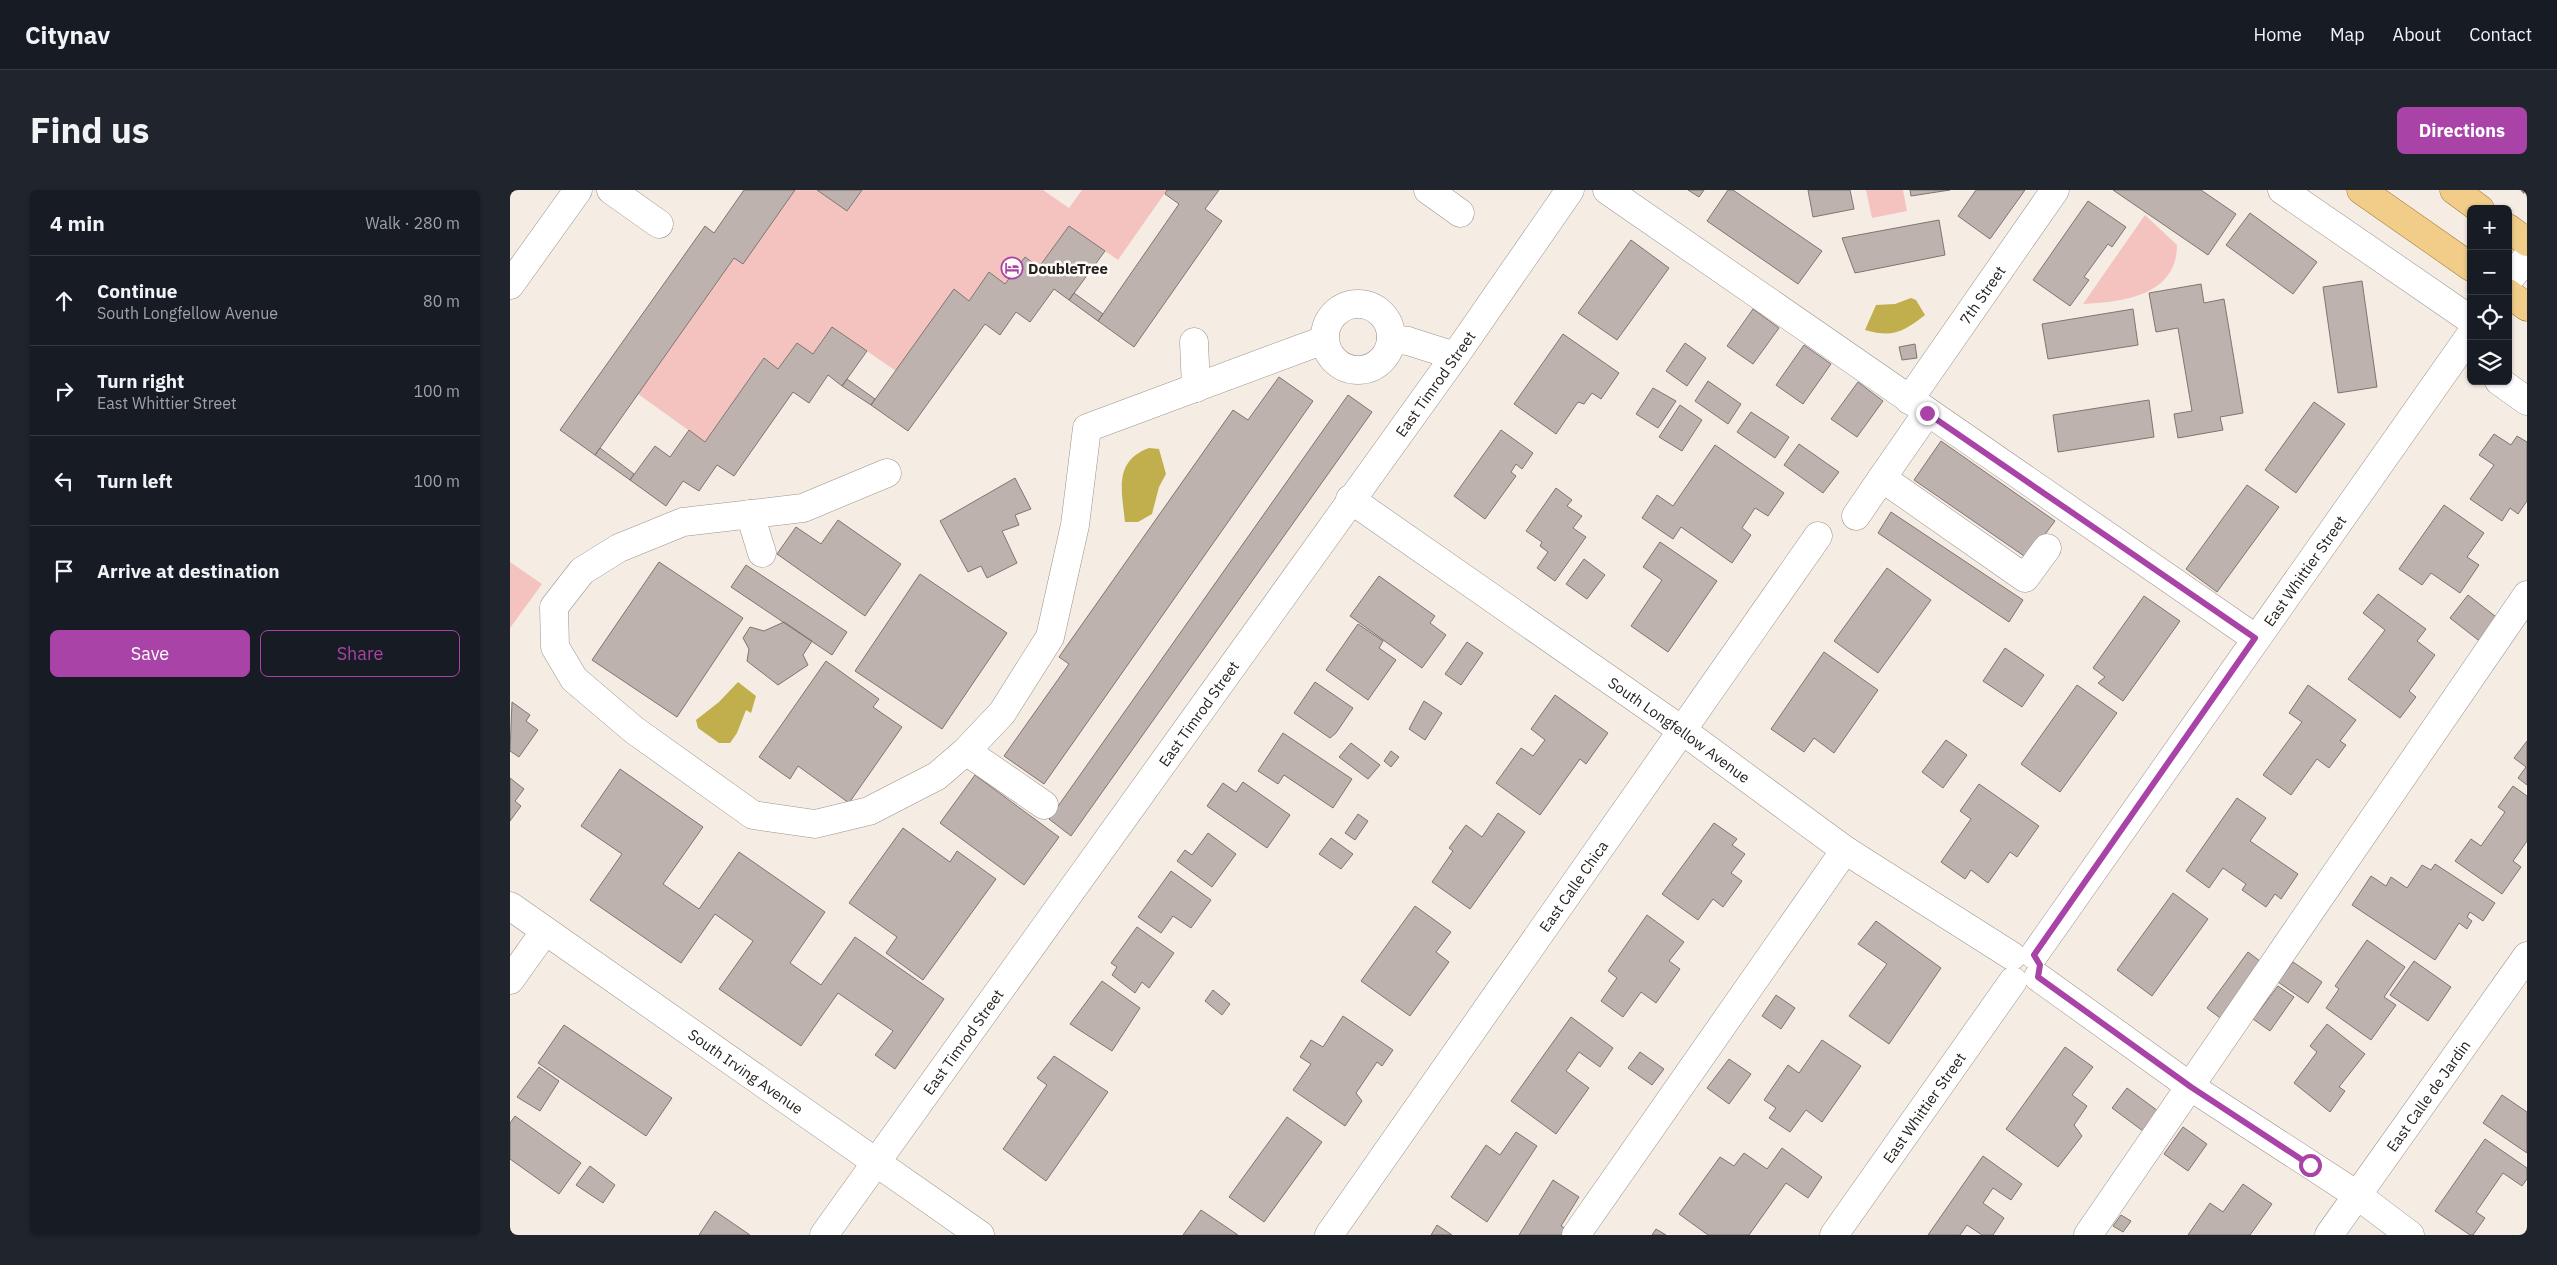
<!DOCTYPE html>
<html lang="en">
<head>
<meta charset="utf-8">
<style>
  body { margin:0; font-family:"IBM Plex Sans",sans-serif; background:#20242c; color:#f1f3f6 }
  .controls { position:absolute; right:15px; top:15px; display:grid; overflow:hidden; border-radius:8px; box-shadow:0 1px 4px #0004 }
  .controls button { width:45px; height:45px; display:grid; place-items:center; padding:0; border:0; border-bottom:1px solid #363941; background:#171b24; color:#f1f3f6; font:25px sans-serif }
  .stop { position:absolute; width:15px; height:15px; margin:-11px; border:4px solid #a943a7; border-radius:50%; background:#fff }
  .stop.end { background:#a943a7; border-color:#fff; box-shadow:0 1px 5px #0008 }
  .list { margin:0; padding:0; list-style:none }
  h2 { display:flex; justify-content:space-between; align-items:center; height:65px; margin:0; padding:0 20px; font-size:21px }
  h2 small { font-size:16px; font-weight:400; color:#9ea1a6 }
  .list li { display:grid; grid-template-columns:32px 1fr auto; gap:15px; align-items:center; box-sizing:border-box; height:90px; padding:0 20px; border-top:1px solid #363941 }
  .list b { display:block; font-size:19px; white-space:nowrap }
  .list p { margin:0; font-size:16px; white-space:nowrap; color:#9ea1a6 }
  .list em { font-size:16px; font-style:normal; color:#9ea1a6 }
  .actions { display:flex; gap:10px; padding:15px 20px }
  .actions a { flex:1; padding:11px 0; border:1px solid #a943a7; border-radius:8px; text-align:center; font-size:18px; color:#a943a7 }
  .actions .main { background:#a943a7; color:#fff }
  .icon { flex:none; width:28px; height:28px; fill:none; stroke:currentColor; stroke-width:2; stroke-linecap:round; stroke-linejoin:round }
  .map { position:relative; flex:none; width:2017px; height:1045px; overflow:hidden; border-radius:8px }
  header { display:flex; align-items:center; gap:30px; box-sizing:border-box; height:70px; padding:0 25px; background:#171b24; border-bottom:1px solid #363941 }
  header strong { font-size:24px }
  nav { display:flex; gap:28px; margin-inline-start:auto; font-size:18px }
  .intro { display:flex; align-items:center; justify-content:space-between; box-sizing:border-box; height:120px; padding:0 30px }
  h1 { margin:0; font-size:35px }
  .button { padding:12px 22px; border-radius:8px; background:#a943a7; color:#fff; font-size:18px; font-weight:700 }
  main { display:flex; gap:30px; padding:0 30px }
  aside { flex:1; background:#171b24; border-radius:8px; box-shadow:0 1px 4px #0004 }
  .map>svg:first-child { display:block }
  .green { fill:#f5c3bf }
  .water { fill:#c1ae4c }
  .building { fill:#beb2ae; stroke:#7f7571 }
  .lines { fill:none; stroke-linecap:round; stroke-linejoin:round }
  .minor-casing { stroke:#9c938d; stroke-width:29 }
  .major-casing { stroke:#a37b30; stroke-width:29 }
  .path { stroke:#847e79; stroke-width:3; stroke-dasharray:4 2.5; stroke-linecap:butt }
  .minor { stroke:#fff; stroke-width:28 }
  .major { stroke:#f1cd89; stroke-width:28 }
  .route { stroke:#a943a7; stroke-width:6 }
  .labels { text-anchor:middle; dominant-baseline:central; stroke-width:5; stroke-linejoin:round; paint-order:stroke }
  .poi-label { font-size:15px; font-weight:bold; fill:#24211e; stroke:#fefaf7; text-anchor:start }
  .street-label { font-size:15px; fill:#24211e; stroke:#fefaf7 }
</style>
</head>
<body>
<header>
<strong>Citynav</strong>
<nav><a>Home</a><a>Map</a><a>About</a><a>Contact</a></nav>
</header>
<div class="intro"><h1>Find us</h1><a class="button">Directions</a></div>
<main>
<aside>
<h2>4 min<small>Walk · 280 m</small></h2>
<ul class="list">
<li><svg class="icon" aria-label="ahead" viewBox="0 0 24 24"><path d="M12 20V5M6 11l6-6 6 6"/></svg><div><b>Continue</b><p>South Longfellow Avenue</p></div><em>80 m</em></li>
<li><svg class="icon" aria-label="right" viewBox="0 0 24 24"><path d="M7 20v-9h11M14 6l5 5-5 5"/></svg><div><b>Turn right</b><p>East Whittier Street</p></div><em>100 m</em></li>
<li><svg class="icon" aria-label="left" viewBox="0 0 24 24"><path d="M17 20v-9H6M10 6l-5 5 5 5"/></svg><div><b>Turn left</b></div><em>100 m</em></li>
<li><svg class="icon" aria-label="arrive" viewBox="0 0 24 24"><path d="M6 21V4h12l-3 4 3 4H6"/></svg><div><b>Arrive at destination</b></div></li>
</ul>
<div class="actions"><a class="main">Save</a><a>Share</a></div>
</aside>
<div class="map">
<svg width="2017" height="1045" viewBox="0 0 2017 1045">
  <rect width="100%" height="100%" fill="#f5ece4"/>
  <path class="green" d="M 285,0 L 307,0 L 337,21 L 352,0 L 533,0 L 559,18 L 572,0 L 657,0 L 608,70 L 559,36 L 529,77 L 515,67 L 495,94 L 479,82 L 459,111 L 444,100 L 386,181 L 322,137 L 303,164 L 287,153 L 268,179 L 253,169 L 195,252 L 128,204 L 224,68 Z
    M 1356,0 L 1393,0 L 1397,21 L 1362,28 Z
    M 1635,25 L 1667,55 C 1667,106 1612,112 1573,114 Z
    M 0,372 L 32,394 L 0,438 Z"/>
  <path class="water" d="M 1401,108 L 1406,110 L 1415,125 C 1393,142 1383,148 1355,140 L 1366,115 L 1385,114 Z
    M 639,258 L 649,259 L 656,284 L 649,297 L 642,324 L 628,332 L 615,332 C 612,302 603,271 639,258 Z
    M 228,492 L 246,506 L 241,523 L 236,520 L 227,543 L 220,553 L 209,553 L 188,538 L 186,530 L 209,512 Z"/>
  <path class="building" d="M 234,0 L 285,0 L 233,74 L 224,68 L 85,265 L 50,240 L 195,36 L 204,43 Z
    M 307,0 L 352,0 L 337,21 Z
    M 657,0 L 709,0 L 695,19 L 712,31 L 624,157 L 588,131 L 669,14 L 655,4 Z
    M 1178,0 L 1194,0 L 1189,7 Z
    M 1218,0 L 1223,0 L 1312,61 L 1288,94 L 1197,31 Z
    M 1298,0 L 1340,0 L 1344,19 L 1303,27 Z
    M 1400,0 L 1440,0 L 1401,6 Z
    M 1466,0 L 1515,0 L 1480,49 L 1448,26 Z
    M 1603,0 L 1691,0 L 1726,24 L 1698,65 Z
    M 1578,11 L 1616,37 L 1602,57 L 1598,54 L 1574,87 L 1579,90 L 1560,116 L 1523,90 Z
    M 1740,23 L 1807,72 L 1783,104 L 1716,55 Z
    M 1429,30 L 1435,65 L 1345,83 L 1332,48 Z
    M 559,36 L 595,61 L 559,110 L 544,99 L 520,132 L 506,122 L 490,145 L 475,134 L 398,241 L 361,215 L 444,99 L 459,111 L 479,82 L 495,94 L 515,67 L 529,77 Z
    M 1121,50 L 1159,78 L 1107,150 L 1068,123 Z
    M 1852,91 L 1867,197 L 1828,203 L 1813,97 Z
    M 1691,94 L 1694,113 L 1714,109 L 1733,223 L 1710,227 L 1713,240 L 1668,248 L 1664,224 L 1682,221 L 1668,138 L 1646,142 L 1639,103 Z
    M 564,103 L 593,124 L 588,131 L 559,110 Z
    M 1243,119 L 1269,138 L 1243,174 L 1217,156 Z
    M 1623,119 L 1628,155 L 1538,169 L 1532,134 Z
    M 322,137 L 357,161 L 332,196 L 318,185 L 299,213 L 283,202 L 224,286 L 207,275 L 189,301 L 173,291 L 156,316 L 120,290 L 145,256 L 160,267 L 179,240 L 195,252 L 254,168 L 268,179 L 287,153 L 303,164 Z
    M 1053,144 L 1109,183 L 1091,209 L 1082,203 L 1074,214 L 1068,212 L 1046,244 L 1004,214 Z
    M 1175,153 L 1196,168 L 1177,196 L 1156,181 Z
    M 1405,154 L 1407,168 L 1392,170 L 1389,157 Z
    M 1294,155 L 1321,174 L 1293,214 L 1266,195 Z
    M 769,187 L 803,211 L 534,594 L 494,566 L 559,474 L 549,467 L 723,220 L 738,230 Z
    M 337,189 L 365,209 L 361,215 L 332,196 Z
    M 1198,191 L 1231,214 L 1218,234 L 1185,211 Z
    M 1348,192 L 1373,211 L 1347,247 L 1321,229 Z
    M 1143,198 L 1166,211 L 1148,238 L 1126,224 Z
    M 838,205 L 862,222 L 561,646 L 539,629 Z
    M 1639,210 L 1644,247 L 1548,262 L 1543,225 Z
    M 1804,212 L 1835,234 L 1786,303 L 1755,280 Z
    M 1170,215 L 1192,230 L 1172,261 L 1149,247 Z
    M 1241,222 L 1279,247 L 1265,268 L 1227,242 Z
    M 991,240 L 1023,263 L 1012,279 L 1006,274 L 1001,282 L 1006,286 L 975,329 L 944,306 Z
    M 1984,244 L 2001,255 L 2007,246 L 2017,252 L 2017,311 L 2008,324 L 2000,318 L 1992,331 L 1960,309 L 1984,275 L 1969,265 Z
    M 1431,251 L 1545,331 L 1517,368 L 1404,290 Z
    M 1289,254 L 1329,282 L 1313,303 L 1274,275 Z
    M 1205,255 L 1274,303 L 1258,326 L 1245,318 L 1232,338 L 1241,345 L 1222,373 L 1171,337 L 1163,349 L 1132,328 L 1147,305 L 1163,316 Z
    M 90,258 L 124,284 L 120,290 L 85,265 Z
    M 505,288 L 521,319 L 505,325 L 509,335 L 492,341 L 507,373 L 477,388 L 471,376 L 458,382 L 430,331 Z
    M 1737,295 L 1769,317 L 1707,402 L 1676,379 Z
    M 1046,298 L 1062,310 L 1057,316 L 1072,326 L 1063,338 L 1076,347 L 1045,391 L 1027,378 L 1038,362 L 1030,356 L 1032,352 L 1016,341 Z
    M 1934,315 L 1974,343 L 1957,367 L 1969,375 L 1950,403 L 1921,383 L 1912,395 L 1889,379 Z
    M 1381,322 L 1513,410 L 1499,432 L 1368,343 Z
    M 328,330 L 391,374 L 355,426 L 267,364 L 286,337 L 311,354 Z
    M 1150,352 L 1207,391 L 1158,462 L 1121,436 L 1152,390 L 1133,377 Z
    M 1074,369 L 1095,385 L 1077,409 L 1056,394 Z
    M 149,372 L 233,428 L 167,527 L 82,470 Z
    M 236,375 L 337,442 L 322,465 L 221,397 Z
    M 1377,378 L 1421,410 L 1368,483 L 1324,451 Z
    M 410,384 L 497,443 L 432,539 L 345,481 Z
    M 869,386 L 925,426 L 920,433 L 936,445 L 912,478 L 840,426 Z
    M 1868,404 L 1916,439 L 1907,451 L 1925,465 L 1899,501 L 1906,507 L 1890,528 L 1838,489 L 1875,440 L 1853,423 Z
    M 1958,405 L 1990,430 L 1972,453 L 1940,428 Z
    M 1634,406 L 1670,431 L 1613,511 L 1588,493 L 1595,487 L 1583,478 Z
    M 274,432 L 302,451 L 293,465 L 298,475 L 268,495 L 237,471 L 239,459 L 233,448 L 240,437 L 254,441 Z
    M 848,434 L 873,451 L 869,458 L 886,470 L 858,510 L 816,480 Z
    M 957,452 L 973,463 L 951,495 L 935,484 Z
    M 1495,458 L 1534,485 L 1512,517 L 1473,491 Z
    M 1314,462 L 1368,500 L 1324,563 L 1304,548 L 1294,562 L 1261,539 Z
    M 316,471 L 369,509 L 363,517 L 392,537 L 339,613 L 288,576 L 280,589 L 249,567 Z
    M 805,492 L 843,518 L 826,543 L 820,548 L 784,523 Z
    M 1567,495 L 1607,523 L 1550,602 L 1511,574 Z
    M 1798,495 L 1846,530 L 1830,551 L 1836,555 L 1819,578 L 1807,569 L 1781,605 L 1753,585 L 1792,532 L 1779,523 Z
    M 1045,505 L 1098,543 L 1076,574 L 1070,569 L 1030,625 L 986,593 L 1011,558 L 1023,566 L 1035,550 L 1021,539 Z
    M 914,511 L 932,523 L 915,550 L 899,539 Z
    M 2,512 L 20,525 L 16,531 L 28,540 L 9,567 L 0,561 Z
    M 773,543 L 842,589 L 823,618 L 774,585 L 768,594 L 748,581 Z
    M 1436,550 L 1457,565 L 1433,598 L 1412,582 Z
    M 2017,551 L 2017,595 L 2008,588 L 2016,577 L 2004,568 Z
    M 841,553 L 870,575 L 858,589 L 829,567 Z
    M 881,561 L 889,567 L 881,577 L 874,571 Z
    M 110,579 L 193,637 L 153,694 L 189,719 L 229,662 L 315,722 L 280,773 L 311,795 L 345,747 L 434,809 L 385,879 L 365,865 L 383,841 L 328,803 L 291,856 L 209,799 L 243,751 L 205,724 L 171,773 L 80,710 L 112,664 L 71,636 Z
    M 465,585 L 549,647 L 514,695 L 430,633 Z
    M 0,588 L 14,599 L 5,611 L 11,616 L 0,631 Z
    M 733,592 L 780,625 L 757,658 L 697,616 L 713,593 L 726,602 Z
    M 1469,594 L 1529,636 L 1507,667 L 1500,662 L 1478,693 L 1461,680 L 1455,689 L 1431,672 L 1461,629 L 1450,621 Z
    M 2003,596 L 2017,606 L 2017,651 L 2003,671 L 2011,677 L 1992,704 L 1945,671 L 1961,649 L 1971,656 L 1995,622 L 1988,617 Z
    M 1727,608 L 1756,628 L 1740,651 L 1788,684 L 1771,709 L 1765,704 L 1756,717 L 1732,700 L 1736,694 L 1713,678 L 1699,698 L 1676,681 Z
    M 988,623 L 1015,642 L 960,719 L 922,692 L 943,661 L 939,658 L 956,635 L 972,647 Z
    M 848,624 L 858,631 L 845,650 L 835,643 Z
    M 1204,633 L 1227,649 L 1222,655 L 1235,664 L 1221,683 L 1232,691 L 1213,717 L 1203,709 L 1188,730 L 1152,704 Z
    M 393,638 L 440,672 L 447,661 L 486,689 L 413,790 L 376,763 L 387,747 L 339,713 Z
    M 698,643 L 726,664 L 702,697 L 667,671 L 675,660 L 682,665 Z
    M 821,648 L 843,664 L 831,679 L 809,664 Z
    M 1925,674 L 1985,713 L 1973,731 L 1960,722 L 1957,727 L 1962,731 L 1957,739 L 1949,733 L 1925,770 L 1842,715 L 1861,686 L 1876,696 L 1881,687 L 1897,698 L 1912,675 L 1921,680 Z
    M 661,681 L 701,710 L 681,738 L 663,726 L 651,743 L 628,727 Z
    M 1663,703 L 1698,729 L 1642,806 L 1607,780 Z
    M 905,716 L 941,742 L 926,762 L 939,772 L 900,826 L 851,791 Z
    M 1137,725 L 1174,752 L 1159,771 L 1170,779 L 1146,813 L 1131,802 L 1113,827 L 1091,811 L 1107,788 L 1098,781 Z
    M 1366,731 L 1431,778 L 1379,854 L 1339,826 L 1377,774 L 1348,754 Z
    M 627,737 L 664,763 L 639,798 L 632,792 L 625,803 L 602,785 L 607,777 L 601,773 Z
    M 1857,750 L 1895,777 L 1874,807 L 1886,815 L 1861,850 L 1816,818 L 1829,799 L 1825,796 Z
    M 1738,762 L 1759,778 L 1718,834 L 1697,818 Z
    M 1904,771 L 1941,797 L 1918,831 L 1880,805 Z
    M 1783,772 L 1812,792 L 1798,813 L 1768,792 Z
    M 592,791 L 630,818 L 602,861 L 560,834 Z
    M 1768,796 L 1784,807 L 1760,841 L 1743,829 Z
    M 703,800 L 720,814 L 712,825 L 695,811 Z
    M 1266,805 L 1285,818 L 1271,839 L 1252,826 Z
    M 833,826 L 883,860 L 872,876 L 867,872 L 846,903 L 852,911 L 835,936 L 783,900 L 801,874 L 790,867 L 801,850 L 813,857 Z
    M 1061,827 L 1103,858 L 1090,877 L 1069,862 L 1056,881 L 1079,898 L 1046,944 L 1001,911 Z
    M 1817,834 L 1855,864 L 1829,897 L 1835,901 L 1820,922 L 1784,893 L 1807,862 L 1800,856 Z
    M 54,835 L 162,908 L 136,946 L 28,873 Z
    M 1312,850 L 1351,876 L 1312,932 L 1296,920 L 1280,942 L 1259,928 L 1266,918 L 1254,910 L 1278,875 L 1289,883 Z
    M 1555,857 L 1583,877 L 1562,905 L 1577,916 L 1564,935 L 1572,946 L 1548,977 L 1496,939 Z
    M 1130,862 L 1154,879 L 1142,895 L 1118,878 Z
    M 544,866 L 598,902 L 536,991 L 493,959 L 537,895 L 527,888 Z
    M 1219,869 L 1241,884 L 1219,914 L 1197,898 Z
    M 29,877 L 49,891 L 30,921 L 7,907 Z
    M 1617,898 L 1648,921 L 1633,941 L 1602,918 Z
    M 1992,905 L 2017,922 L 2017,963 L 1973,933 Z
    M 5,926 L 71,973 L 49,1004 L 0,969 L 0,933 Z
    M 777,927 L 812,952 L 754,1032 L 719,1007 Z
    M 1673,937 L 1697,954 L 1678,981 L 1654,964 Z
    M 1006,942 L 1027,956 L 977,1032 L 941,1007 L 976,955 L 990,965 Z
    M 1975,949 L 2017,978 L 2017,989 L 2012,996 L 1993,983 L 1966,1022 L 1975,1028 L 1963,1045 L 1960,1045 L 1925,1021 Z
    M 1272,958 L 1312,987 L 1298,1008 L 1276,993 L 1239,1045 L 1198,1045 L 1169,1024 L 1210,967 L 1224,976 L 1234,963 L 1257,979 Z
    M 1473,966 L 1512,994 L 1501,1010 L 1483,998 L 1473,1013 L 1494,1028 L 1483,1045 L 1472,1045 L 1457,1035 L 1450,1045 L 1418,1045 Z
    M 80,976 L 105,995 L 93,1013 L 66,995 Z
    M 1043,990 L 1069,1007 L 1051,1036 L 1062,1042 L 1060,1045 L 1009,1045 Z
    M 1733,994 L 1762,1014 L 1740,1045 L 1678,1045 L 1700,1013 L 1713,1022 Z
    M 691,1020 L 728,1045 L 673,1045 Z
    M 205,1021 L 240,1045 L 189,1045 Z
    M 1611,1025 L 1621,1031 L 1613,1042 L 1603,1036 Z
    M 927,1035 L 942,1045 L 921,1045 Z
    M 1146,1039 L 1156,1045 L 1142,1045 Z"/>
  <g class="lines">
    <g class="minor-casing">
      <g id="minor">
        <path d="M 101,0 L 149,34"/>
        <path d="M 918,0 L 950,23"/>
        <path d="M 1097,0 L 1745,448"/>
        <path d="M 1772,0 L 1961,130"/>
        <path d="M 1998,91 L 2017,67"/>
        <path d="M 0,95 L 68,0"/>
        <circle cx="848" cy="147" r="33"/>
        <path d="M 881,149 L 898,151 L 945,166"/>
        <path d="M 684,152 L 686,198"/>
        <path d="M 1989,191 L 2017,211"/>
        <path id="s1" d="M 1399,210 L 1545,0"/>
        <path d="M 1417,223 L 1372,288 L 1515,388 L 1537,358"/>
        <path d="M 377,283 L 293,318 L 173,332 L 109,358 L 72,381 L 44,417 L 45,457 L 64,489 L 124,540 L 243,625 L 305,634 L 359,621 L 427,586 L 456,561 L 492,523 L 540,447 L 565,335 L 577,238 L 814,150"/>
        <path id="s2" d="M 840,309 L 1173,541 L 1335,660 L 1502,766"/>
        <path d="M 240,324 L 252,363"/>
        <path d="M 1346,326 L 1372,288"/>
        <path d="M 456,561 L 534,615"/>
        <path id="s3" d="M 0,716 L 470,1045"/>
        <path id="s4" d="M 1524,765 L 1961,144"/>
        <path d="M 1528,787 L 1681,897 L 1847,1005 L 1900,1045"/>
        <path d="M 0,790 L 35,741"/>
        <path id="s5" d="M 314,1045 L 945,166 L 1060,0"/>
        <path id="s6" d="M 819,1045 L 1308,346"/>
        <path d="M 1066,1045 L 1335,660"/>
        <path id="s7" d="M 1324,1045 L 1503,791"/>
        <path d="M 1578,1045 L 2017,405"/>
        <path id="s8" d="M 1819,1045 L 2017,766"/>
      </g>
    </g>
    <g class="major-casing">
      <path id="major" d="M 1851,0 L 1961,77
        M 1944,0 L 1970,19
        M 1998,38 L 2017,52
        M 1998,103 L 2017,117"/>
    </g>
    <path class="path" d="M 2012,0 L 2017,5"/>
    <use href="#minor" class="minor"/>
    <use href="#major" class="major"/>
  </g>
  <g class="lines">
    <path class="route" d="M 1417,223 L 1745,448 L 1524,765 L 1530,775 L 1528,787 L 1681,897 L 1800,975"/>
  </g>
  <defs>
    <g id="hotel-ring" transform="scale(1.125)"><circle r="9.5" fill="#fefaf7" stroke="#a943a7" stroke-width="1.5"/><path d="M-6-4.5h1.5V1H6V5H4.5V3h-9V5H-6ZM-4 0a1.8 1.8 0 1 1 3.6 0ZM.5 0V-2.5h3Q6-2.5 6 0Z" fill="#a943a7"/></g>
  </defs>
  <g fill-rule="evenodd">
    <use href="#hotel-ring" x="502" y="78"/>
  </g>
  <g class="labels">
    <g class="poi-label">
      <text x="518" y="78">DoubleTree</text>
    </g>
    <g class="street-label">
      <text stroke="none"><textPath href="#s1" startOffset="128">7th Street</textPath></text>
      <text stroke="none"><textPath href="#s5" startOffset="1048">East Timrod Street</textPath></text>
      <text stroke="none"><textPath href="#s4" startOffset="470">East Whittier Street</textPath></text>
      <text stroke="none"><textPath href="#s5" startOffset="642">East Timrod Street</textPath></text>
      <text stroke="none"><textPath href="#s2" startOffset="402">South Longfellow Avenue</textPath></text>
      <text stroke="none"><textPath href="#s6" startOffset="426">East Calle Chica</textPath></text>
      <text stroke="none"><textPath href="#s5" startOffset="238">East Timrod Street</textPath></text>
      <text stroke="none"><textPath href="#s3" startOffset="288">South Irving Avenue</textPath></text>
      <text stroke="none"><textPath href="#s8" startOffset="171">East Calle de Jardin</textPath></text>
      <text stroke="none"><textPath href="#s7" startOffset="156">East Whittier Street</textPath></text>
    </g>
  </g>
</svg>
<div class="controls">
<button>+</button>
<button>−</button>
<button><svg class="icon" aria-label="locate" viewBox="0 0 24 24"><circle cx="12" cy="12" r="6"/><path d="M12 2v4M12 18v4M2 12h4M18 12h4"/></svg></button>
<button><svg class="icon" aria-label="layers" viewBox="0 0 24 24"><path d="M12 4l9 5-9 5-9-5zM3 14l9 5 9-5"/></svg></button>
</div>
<div class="stop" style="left:1800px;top:975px"></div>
<div class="stop end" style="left:1417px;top:223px"></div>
</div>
</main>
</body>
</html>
